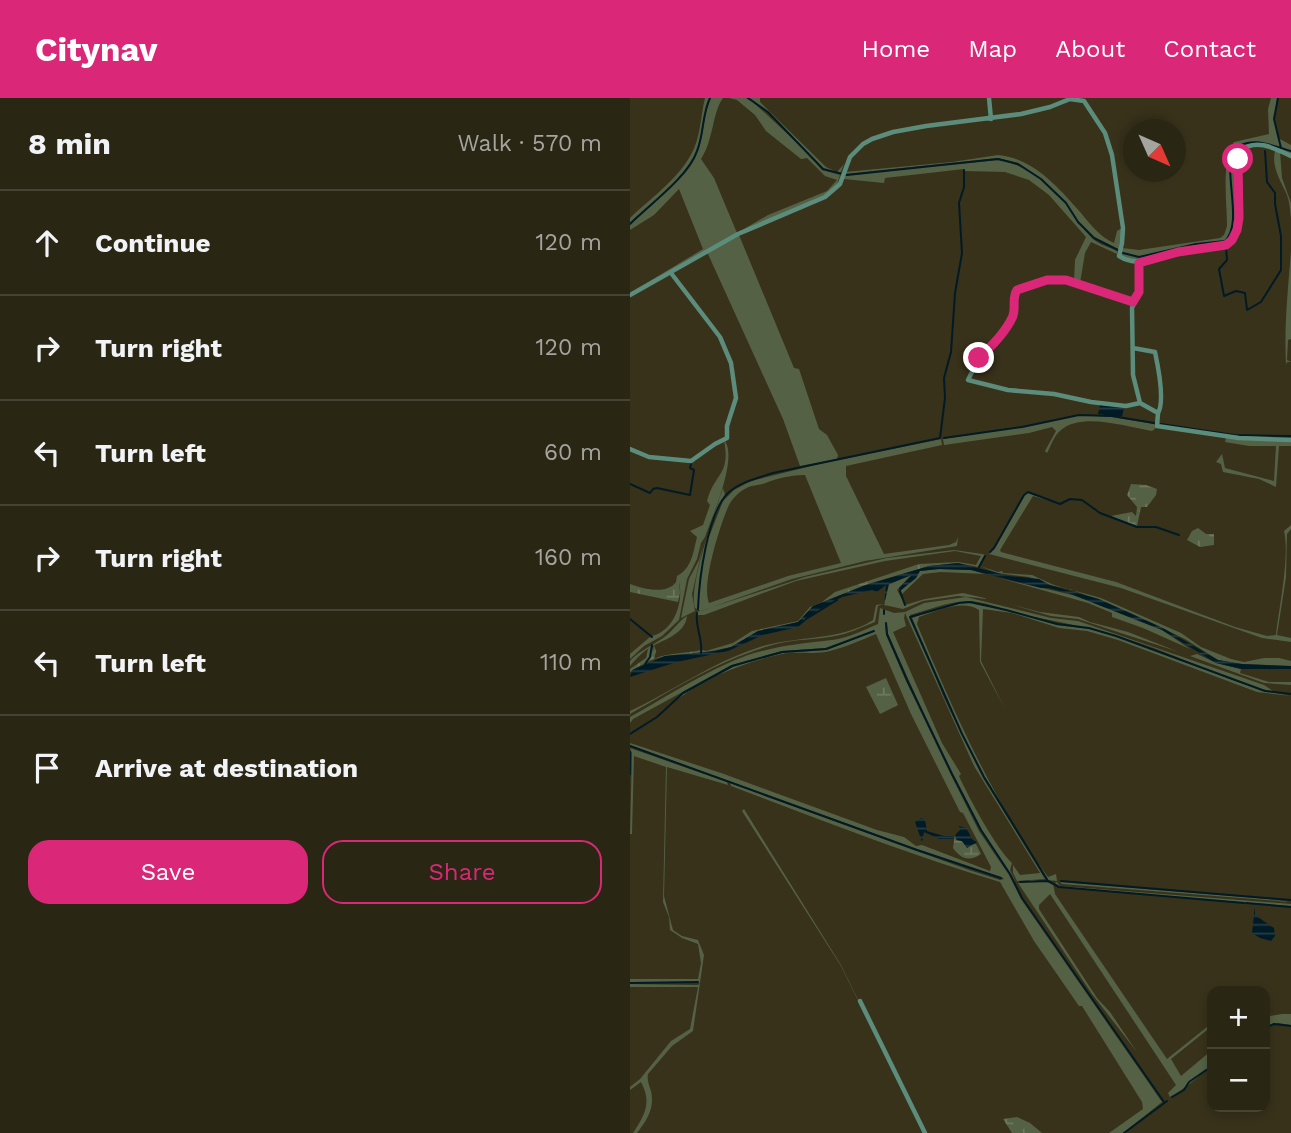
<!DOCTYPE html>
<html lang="en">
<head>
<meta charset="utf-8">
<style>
  body { margin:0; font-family:"Work Sans",sans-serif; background:#322e1d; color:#f1f3f6 }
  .controls { position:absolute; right:21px; bottom:21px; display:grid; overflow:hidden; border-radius:14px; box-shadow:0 4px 10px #0003 }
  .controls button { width:63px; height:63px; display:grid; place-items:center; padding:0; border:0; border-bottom:2px solid #464334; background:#2a2614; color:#f1f3f6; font:35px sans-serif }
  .compass { position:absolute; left:493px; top:21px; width:63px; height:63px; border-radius:50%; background:#2a2614; box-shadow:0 4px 10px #0003; rotate:135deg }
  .stop { position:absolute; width:21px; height:21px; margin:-16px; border:5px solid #db2777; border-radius:50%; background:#fff }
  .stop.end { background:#db2777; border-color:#fff; box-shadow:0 2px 7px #0008 }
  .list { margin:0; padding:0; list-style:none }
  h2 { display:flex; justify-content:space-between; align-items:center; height:91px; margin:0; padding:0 28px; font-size:30px }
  h2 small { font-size:23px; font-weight:400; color:#a5a5a0 }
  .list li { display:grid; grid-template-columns:46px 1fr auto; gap:21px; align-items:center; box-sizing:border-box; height:105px; padding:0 28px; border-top:2px solid #464334 }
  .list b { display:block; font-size:26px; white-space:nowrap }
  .list em { font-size:23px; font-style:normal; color:#a5a5a0 }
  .actions { display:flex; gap:14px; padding:21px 28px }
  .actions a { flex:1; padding:16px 0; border:2px solid #db2777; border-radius:21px; text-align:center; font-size:24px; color:#db2777 }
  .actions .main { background:#db2777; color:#fff }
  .icon { flex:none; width:38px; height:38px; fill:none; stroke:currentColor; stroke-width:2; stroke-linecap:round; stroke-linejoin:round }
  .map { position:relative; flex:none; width:661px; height:1035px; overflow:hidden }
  header { display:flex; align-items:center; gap:42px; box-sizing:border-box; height:98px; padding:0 35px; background:#db2777; color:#fff }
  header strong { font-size:33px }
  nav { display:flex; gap:38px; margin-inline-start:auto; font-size:24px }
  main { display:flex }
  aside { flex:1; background:#2a2614 }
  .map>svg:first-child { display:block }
  .green { fill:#546145; fill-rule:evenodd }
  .wetland { fill:url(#wetland-marsh) }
  .water { fill:url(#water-rules) }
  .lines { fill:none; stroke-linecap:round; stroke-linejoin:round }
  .stream { stroke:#001b25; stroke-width:2 }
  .minor { stroke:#5c8c7b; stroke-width:4.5 }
  .route { stroke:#db2777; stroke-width:9 }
</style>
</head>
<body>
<header>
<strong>Citynav</strong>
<nav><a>Home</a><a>Map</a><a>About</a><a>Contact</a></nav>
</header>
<main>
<aside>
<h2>8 min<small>Walk · 570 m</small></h2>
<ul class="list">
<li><svg class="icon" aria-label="ahead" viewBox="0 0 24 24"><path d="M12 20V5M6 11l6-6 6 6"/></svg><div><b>Continue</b></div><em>120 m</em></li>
<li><svg class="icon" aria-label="right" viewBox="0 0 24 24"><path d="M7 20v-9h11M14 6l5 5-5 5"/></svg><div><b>Turn right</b></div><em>120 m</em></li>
<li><svg class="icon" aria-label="left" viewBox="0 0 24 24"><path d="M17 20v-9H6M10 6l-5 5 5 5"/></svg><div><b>Turn left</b></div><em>60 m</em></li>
<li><svg class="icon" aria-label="right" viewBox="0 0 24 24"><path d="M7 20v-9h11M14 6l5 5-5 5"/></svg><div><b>Turn right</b></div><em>160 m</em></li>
<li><svg class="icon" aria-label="left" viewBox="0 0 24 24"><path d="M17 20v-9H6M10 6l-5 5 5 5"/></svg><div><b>Turn left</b></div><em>110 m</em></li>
<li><svg class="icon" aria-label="arrive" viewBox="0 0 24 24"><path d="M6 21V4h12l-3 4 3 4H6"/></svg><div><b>Arrive at destination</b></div></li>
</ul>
<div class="actions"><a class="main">Save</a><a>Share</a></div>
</aside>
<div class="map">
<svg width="661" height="1035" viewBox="0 0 661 1035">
  <defs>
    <pattern id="wetland-marsh" width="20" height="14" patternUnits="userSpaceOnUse" patternTransform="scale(1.75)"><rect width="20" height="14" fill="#546145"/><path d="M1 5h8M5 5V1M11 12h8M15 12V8" fill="none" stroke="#6d785f"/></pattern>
    <pattern id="water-rules" width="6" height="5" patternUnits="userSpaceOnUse" patternTransform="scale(1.75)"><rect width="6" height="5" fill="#001b25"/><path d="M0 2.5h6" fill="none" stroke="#263c44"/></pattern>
  </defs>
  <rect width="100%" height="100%" fill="#38321b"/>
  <path class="green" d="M 75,0 L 80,0 C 72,16 73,36 67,53 C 57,78 20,106 0,125 L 0,120 C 22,99 54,77 65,48 C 71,32 71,16 75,0 Z
    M 81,0 L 93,0 C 82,15 84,41 71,61 L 84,80 L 107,135 L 138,117 L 197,93 L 207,82 L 195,78 L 177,60 L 171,61 L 136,33 L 125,17 L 107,2 L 99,0 L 116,0 L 123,4 L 178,55 L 192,72 L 210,77 L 207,87 L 195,98 L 107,135 L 0,195 L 73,151 L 49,91 L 24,117 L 0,132 L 0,127 C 16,111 53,82 63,64 C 75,44 72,19 81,0 Z
    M 119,0 L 130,0 L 130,4 L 196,69 L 207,74 L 214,66 L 210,76 L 193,71 L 138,14 Z
    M 641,0 L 647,0 L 644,21 L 648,40 L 661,47 L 661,57 L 631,46 L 609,52 L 606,69 L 608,120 L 603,138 L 596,146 L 567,150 L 509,164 L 490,157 L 491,155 L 494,155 L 491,154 L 492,150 L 509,152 L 590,140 L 594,137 L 597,128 C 597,106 591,61 604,44 L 639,36 L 638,11 Z
    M 645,53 L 650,54 L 652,80 L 661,105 L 661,121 C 660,113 660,105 657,97 C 651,83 641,69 645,53 Z
    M 368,57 C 403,60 429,90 451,115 C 461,127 470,139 484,145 L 487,133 L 492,130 L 489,152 L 464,140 L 449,124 L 436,104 L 412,81 L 388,65 L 368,60 L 214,76 L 215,74 L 322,64 Z
    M 368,62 C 396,66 422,88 439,110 C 447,121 453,131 463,141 C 470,147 479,149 487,153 L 487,156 L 461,144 L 455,155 L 450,185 L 444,183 L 445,162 L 456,139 L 419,97 L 399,82 L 375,74 L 334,73 L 334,71 L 255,80 L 254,85 L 214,81 L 215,77 Z
    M 109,137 L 164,270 L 169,271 L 189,331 L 197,337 L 208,357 L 207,361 L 170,368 L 153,321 L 78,156 L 75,156 Z
    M 661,153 L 661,241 L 658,242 L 657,262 L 661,264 L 657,264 L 656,267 C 654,227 658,191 661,153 Z
    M 449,317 L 482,319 L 524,326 L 526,330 L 522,333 C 496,329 453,314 431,332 C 424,337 421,348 417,355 L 415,353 L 426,333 L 422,329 L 399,335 L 314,347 L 313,341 L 392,329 Z
    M 596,340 L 661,343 L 661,348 L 649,348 L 646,389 L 629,381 L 593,374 L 591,366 L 586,364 L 592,356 L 595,370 L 644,383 L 646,348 L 619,348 L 595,344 Z
    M 311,341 L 312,347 L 216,368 L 216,378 L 254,456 L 319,447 L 326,444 L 328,439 L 327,448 L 235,463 L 162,481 L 71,513 L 65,510 C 58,489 85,414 93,390 L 95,397 L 83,423 L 77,444 L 93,403 L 104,392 L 121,383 L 189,366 ZM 175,377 L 211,465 L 158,478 L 79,505 C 71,487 90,428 98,409 C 101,402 107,396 113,392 C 121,386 129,388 138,384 C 149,380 162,377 175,377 Z
    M 94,342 C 109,358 82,419 75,439 L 71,445 L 67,461 L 57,481 L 49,522 L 32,538 L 14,548 L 0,561 L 0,556 L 20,539 L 22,540 L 22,538 C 44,533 54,504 49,484 L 46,484 L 47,478 C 62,470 63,455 67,439 L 60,433 L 73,427 L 80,407 L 77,403 C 84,375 101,378 94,342 Z
    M 398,395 L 430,406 L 403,398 L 370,452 L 371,454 L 486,484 L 605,529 L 637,538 L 646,537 C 649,510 660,458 654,433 L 661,427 L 661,431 L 657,436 L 656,479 L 647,537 L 661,540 L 661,544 L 632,540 L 491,490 L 359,456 L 365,450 L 395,397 Z
    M 74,444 L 62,496 L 65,513 L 51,520 L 59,481 L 69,462 Z
    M 324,452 L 352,456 L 351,458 L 325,453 L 255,463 L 166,483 L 74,517 L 67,517 L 67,514 L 175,479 L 257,460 Z
    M 350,468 L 368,474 L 372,473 L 373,475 L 402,477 L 424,487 L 471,500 L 551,535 L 571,549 L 601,561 L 614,564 L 634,560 L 649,560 L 661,563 L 661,568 L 612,566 L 588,562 L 555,541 L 498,514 L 440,491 L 419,487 L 399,479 L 367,475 Z
    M 309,471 L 341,472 L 355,476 L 311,474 L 293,476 L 272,496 L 270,493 L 286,480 L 289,473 Z
    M 282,476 L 267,492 L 275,507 L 295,501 L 333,495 L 359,501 L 328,498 L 293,503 L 273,511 L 254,507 L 258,487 Z
    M 369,480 L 447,498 L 532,532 L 560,551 L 513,530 L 482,519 L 482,515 L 458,505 Z
    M 336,499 L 421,520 L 448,523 L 634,587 L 643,593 C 615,590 570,568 542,557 C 496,538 448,527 399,518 C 380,514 356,503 337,503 C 317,504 298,512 280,517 L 314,600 L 353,680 L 415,781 L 387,783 L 383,775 L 383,767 L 390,777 L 410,775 L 344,668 L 275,515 L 274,520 L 276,528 L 263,534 L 312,645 L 331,676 L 329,678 C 338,698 367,752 382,765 L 380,772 L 385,783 L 384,783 L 351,731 L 306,643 L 258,536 L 257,526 L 255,526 L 256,537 L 276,583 L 321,677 L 349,733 L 379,777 L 391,801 L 532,1004 L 493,1035 L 479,1035 L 513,1011 L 512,1004 L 452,908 L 449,908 L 404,843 L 370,784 C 280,757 190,722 101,688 L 100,685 L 339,772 L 370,782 L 374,781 L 373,780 L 287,751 L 0,647 L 0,645 L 94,676 L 247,732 L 274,739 L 286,748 L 292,747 L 360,773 L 361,769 L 333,715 L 330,714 L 281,616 L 246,536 C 231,542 216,549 200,553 C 185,557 167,553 152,556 C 116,564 78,578 48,601 L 53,596 L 103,569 L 126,561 L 153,555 L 197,552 L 245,533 L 196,550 L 152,553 L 102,567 L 3,621 L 0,625 L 0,619 C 38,598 77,572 118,557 C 146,548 174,545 202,542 C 218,540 234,532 248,526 L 250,510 L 264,515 L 275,514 L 294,505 Z
    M 329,505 L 340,505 L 376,512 L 427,527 L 459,531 L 486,538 L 635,593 L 661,598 L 627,594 L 488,542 L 457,533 L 429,530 L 382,515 L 353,511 L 351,563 L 375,611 L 350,564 L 349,512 C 333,501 306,513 289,519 L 287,526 C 322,610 364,705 418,779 L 426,776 L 427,783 L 418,782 L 354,679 L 332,635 L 282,520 L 309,510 Z
    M 253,506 L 248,508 L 245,524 C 232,529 218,536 205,538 C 185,542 165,541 146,546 C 93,560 47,589 0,616 L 0,613 C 43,593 81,565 127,550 C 164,537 209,544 243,522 L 246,507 Z
    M 379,506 L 410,514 L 449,519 L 460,524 L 498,534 L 549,554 L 448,521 L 421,518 Z
    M 57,518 C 55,536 35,541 21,549 C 13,553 6,561 0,568 L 0,563 C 11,551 25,547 37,537 C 44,531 49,523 57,518 Z
    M 567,556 L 586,565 L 611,571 L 610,575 L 639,584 L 661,584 L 661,587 L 634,585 L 560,558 Z
    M 0,650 L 97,684 L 98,687 L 37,669 L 34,798 L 43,832 L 52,838 L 68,842 L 74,857 L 63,933 L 42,948 L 18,976 C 17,983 19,986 21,993 C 25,1010 17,1022 7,1035 L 3,1035 C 15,1016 22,1005 11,984 L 0,992 L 0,989 L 10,981 L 41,943 L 60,931 L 68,889 L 0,889 L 0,886 L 68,887 L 70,885 L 0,884 L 0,881 L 68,881 L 71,865 L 68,846 L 52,840 L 40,832 L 39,819 L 33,804 L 36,669 L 4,658 L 2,736 L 0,736 L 2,655 Z
    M 114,711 L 211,867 L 294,1035 L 211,868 L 112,713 Z
    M 402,782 L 423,785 L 425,796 L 537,961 L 582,925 L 582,928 L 541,961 L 551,978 L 582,952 L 582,967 C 571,977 553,992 540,999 L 538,995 L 546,987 L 420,796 L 409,807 L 409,811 L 467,900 L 480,914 L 507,954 L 462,896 L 388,785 Z
    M 427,784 L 430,788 L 661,806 L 661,808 L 461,792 L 429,788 L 425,785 Z
    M 430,784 L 638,801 L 661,804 L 432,786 Z
    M 652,916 L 661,916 L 661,927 L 648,925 L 635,929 L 635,919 Z"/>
  <path class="wetland" d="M 501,386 L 516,387 L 527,391 L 526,397 L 517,409 L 511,409 L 507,428 L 481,418 L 502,414 L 506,418 L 507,409 L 497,397 Z
    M 568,430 L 576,436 L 584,436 L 584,447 L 570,449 L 557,442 L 562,433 Z
    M 352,456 L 355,457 L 348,469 L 328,465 L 299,468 L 238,486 L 183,508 L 168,524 L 128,533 L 101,549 L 72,555 L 72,552 L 76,553 L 103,545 L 122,533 L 168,523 L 180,509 L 192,504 L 205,494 L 289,466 L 328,464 L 346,467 Z
    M 46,484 L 49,484 L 50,495 L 48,504 L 0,494 L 0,486 C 13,491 37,497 46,484 Z
    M 24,547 L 26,553 L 24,561 C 39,554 55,556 71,552 L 70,555 C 59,557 47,556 36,558 C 24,560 10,567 0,574 L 0,571 L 16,560 L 18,551 L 22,548 L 23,554 Z
    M 256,580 L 268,607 L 250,616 L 236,589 Z
    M 325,737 L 326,742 L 332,743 L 336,747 L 346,746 L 351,756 C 339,764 331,761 323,750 Z
    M 387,1019 L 400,1025 L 412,1035 L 382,1035 L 373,1021 Z"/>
  <path class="water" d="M 470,307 L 494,309 L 492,319 L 468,316 Z
    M 328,465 L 380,478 L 409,481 L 420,487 L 469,501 L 533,530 L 588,562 L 612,566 L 661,568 L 661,571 L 611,571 L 586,565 L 532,532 L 438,495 L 418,490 L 411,490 L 341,472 L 309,471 L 290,473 L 286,480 L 270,493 L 269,490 L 282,477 L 259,486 L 254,507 L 256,487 L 247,494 L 242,492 L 212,499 L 187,513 L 168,529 L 133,537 L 98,553 L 47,564 L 0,579 L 2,572 L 35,558 L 85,553 L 101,549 L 128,533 L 168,524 L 183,508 L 233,488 L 299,468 Z
    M 291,720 L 295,722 L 297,733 L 314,738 L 324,738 L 324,741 L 309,741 L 294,734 L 292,744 L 285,724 Z
    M 329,728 L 336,730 L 343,742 L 347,744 L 337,750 L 332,743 L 327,742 L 325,737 L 330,732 Z
    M 625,807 L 625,817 L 644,830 L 645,838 L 641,843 L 630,840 L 622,835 Z"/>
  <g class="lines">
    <path class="stream" d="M 118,0 L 138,14 L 193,71 L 217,77 L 368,61 L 388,66 L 411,81 L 436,105 L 448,124 L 464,140 L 488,152
      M 648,0 L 644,21 L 651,50
      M 0,126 C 20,106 58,79 67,53 C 74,36 72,16 80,0
      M 596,149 L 597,162 L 589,171 L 594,198 L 606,193 L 615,195 L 617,212 L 631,204 L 651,172 L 651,138 L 645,106 L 645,95 L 637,84 L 635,53
      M 493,155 L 509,159 L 566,146 L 595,143 C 614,125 592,73 604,51 C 622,37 642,48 661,53
      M 531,326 L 604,337 L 661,338
      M 314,340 L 392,329 L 449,317 L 482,318 L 524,325
      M 0,386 L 20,395 L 23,391 L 27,390 L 60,397 L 64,372 L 60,370 L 61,366
      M 360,454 L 364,450 L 394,397 L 398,394 L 430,406 L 440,401 L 452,402 L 470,415 L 507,429 L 526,429 L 549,437
      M 349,469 L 355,458
      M 270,493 L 275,507
      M 68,511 C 69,482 77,416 98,395 C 110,384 128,380 143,375 L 310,340 L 315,300 L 314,280 L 321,254 L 325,195 L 332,155 L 329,105 L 334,89 L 334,72
      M 254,512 L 254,516
      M 67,515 C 65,529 73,541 71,555
      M 0,521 L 22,539
      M 176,521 L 207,502
      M 256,525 L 257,536 L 277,582 L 322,676 L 351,732 L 380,776 L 392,800 L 534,1004
      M 15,566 L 20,559 L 22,547
      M 0,636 L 27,619 L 53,595 L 102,568 L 152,554 L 196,551 L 244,533
      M 0,648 L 287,752 L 371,780
      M 0,654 L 0,676
      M 418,783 L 354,679 L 332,636 L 280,519 L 329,505 L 340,504 L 376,512 L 427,526 L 459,530 L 486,538 L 635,593 L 661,596
      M 431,783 L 661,802
      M 390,784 L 418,783 L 429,789 L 614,805
      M 616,805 L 661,809
      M 0,885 L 68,884
      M 635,930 L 644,926 L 661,928
      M 542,999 L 554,992 L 559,984 L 582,968
      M 494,1035 L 537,1003"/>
    <path class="minor" d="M 359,0 L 361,21
      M 509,165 L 509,194 L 502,210 L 503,277 L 510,305 L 528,315 L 527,328 L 609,340 L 661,342
      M 0,197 L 108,136 L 195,99 L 210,86 L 220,59 L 233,46 L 242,41 L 263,34 L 296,28 L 391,16 L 420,9 L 440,1 L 454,3 L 475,35 L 482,57 L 493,130 L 492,145 L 489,158 C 508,170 525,159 546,155 C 561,151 581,153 595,147 C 621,136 603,75 610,53 C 626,40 644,50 661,58
      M 503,204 L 436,182 L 417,182 L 387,193 C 381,201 387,210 383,219 C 372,243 348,257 338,282 L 378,292 L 424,296 L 461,304 L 496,308 L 510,305
      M 503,250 L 525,254 C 528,268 535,303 528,315
      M 0,351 L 19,359 L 61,363 L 85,346 L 97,340 L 97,328 L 106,300 L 101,265 L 90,239 L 41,175
      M 230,903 L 295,1035"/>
  </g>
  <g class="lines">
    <path class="route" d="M 349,260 C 362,248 375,235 382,220 C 387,211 381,201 387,192 L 417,182 L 436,182 L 503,204 L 509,194 L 509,165 L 548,154 L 596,147 L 602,142 L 607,132 L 609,120 L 608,61"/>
  </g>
</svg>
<div class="controls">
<button>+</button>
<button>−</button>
</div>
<svg class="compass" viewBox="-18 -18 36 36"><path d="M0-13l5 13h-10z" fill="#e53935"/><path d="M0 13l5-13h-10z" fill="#a5a5a0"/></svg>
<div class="stop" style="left:608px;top:61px"></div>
<div class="stop end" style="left:349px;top:260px"></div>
</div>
</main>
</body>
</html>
